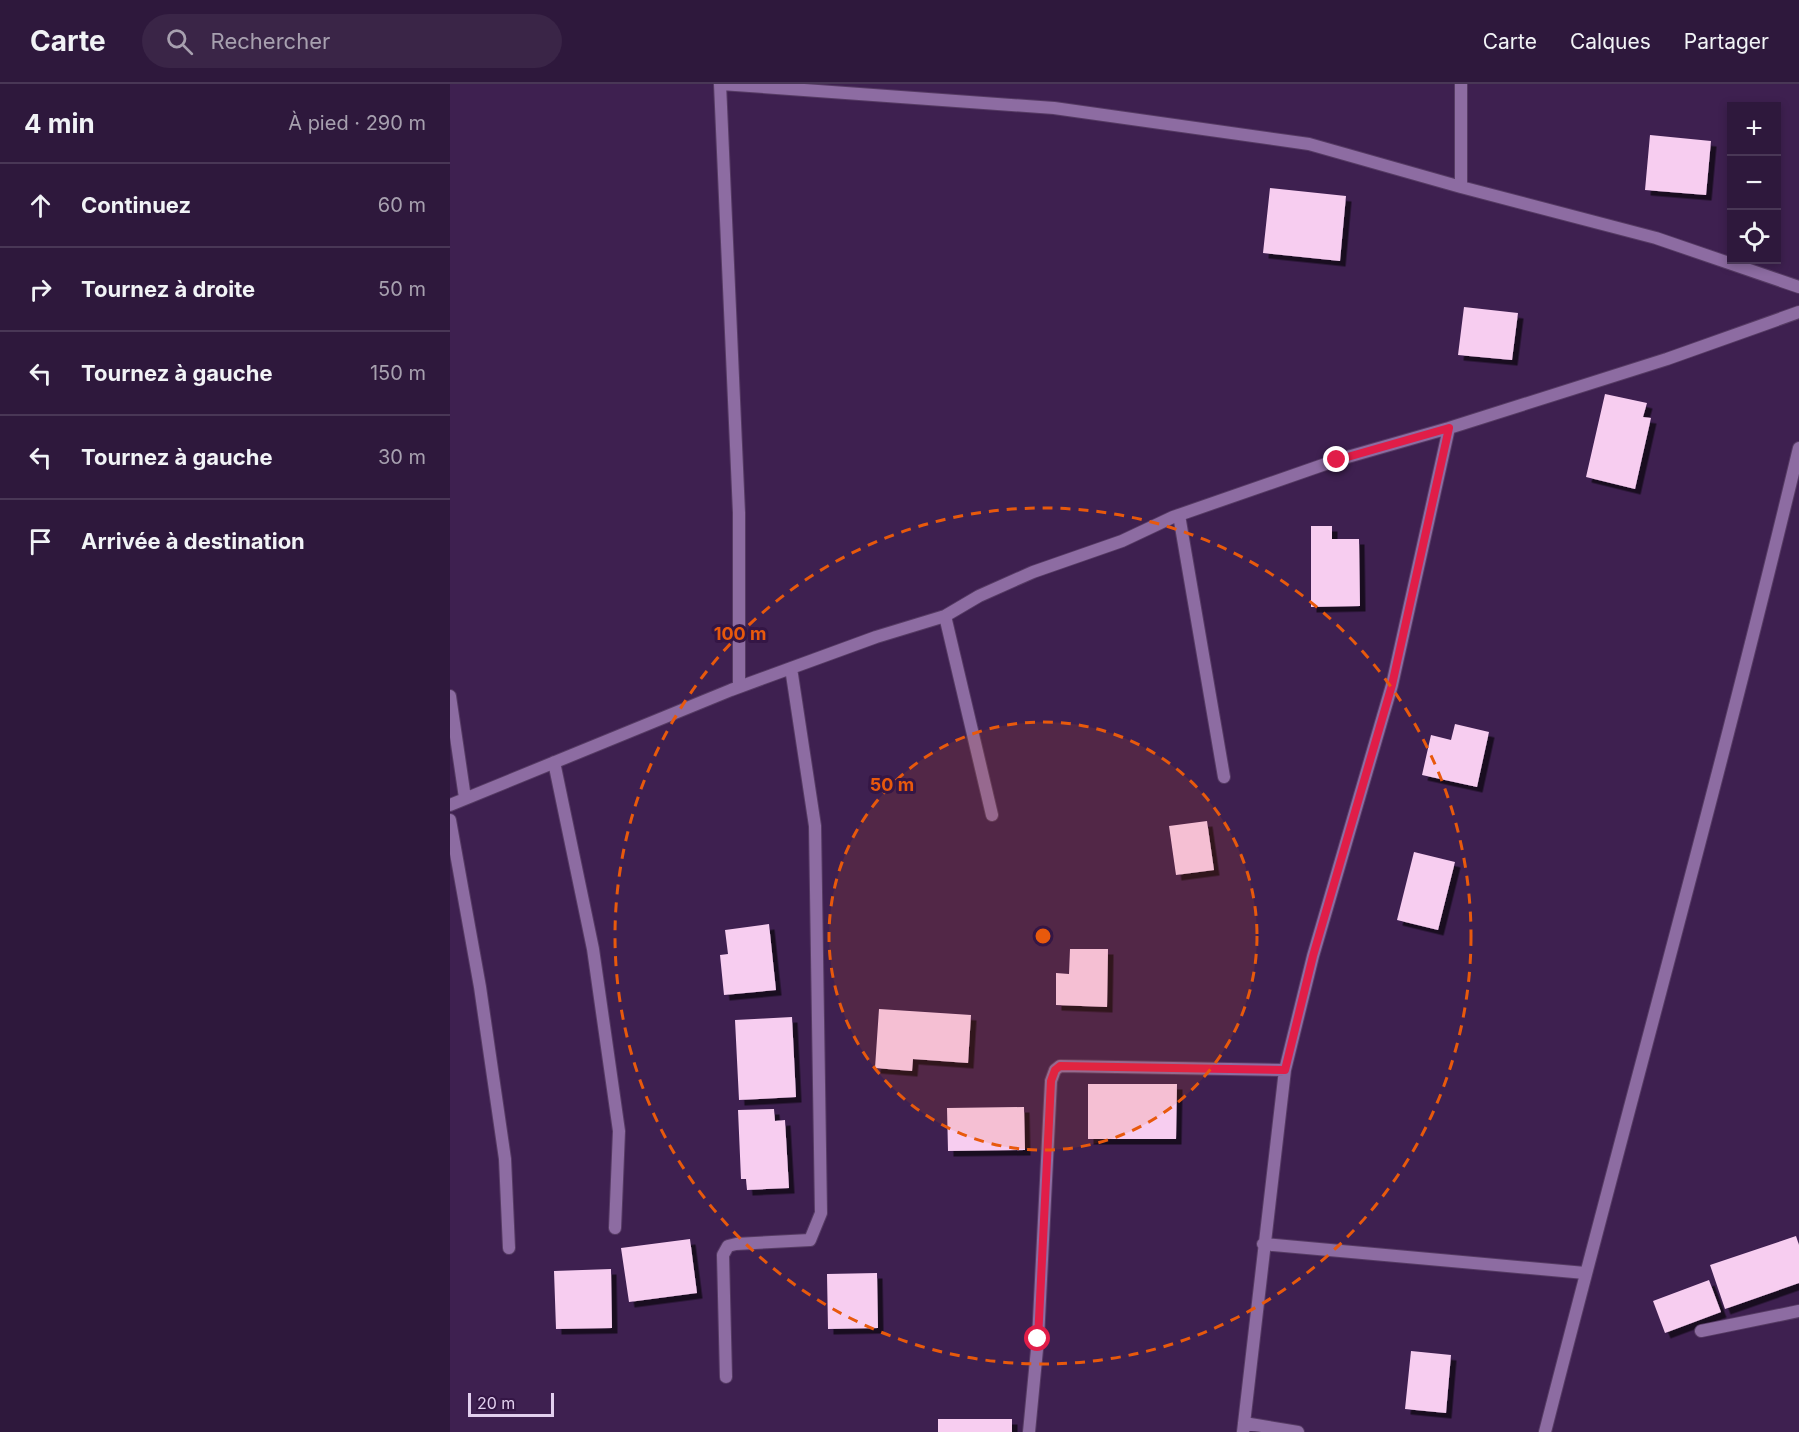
<!DOCTYPE html>
<html lang="fr">
<head>
<meta charset="utf-8">
<style>
  body { margin:0; font-family:Inter,sans-serif; background:#3a2547; color:#f1f3f6 }
  .controls { position:absolute; right:18px; top:18px; display:grid; overflow:hidden; border-radius:0px; box-shadow:0 3px 9px #0003 }
  .controls button { width:54px; height:54px; display:grid; place-items:center; padding:0; border:0; border-bottom:2px solid #493756; background:#2e183c; color:#f1f3f6; font:30px sans-serif }
  .scale { position:absolute; left:18px; bottom:15px; width:86px; box-sizing:border-box; padding-left:6px; border:3px solid #e2d0ee; border-top:0; font-size:16px; line-height:21px; white-space:nowrap; color:#e2d0ee; -webkit-text-stroke:4px #341645; paint-order:stroke }
  .stop { position:absolute; width:18px; height:18px; margin:-14px; border:4px solid #e11d48; border-radius:50%; background:#fff }
  .stop.end { background:#e11d48; border-color:#fff; box-shadow:0 2px 6px #0008 }
  .list { margin:0; padding:0; list-style:none }
  h2 { display:flex; justify-content:space-between; align-items:center; height:78px; margin:0; padding:0 24px; font-size:26px }
  h2 small { font-size:20px; font-weight:400; color:#a7a0af }
  .list li { display:grid; grid-template-columns:39px 1fr auto; gap:18px; align-items:center; box-sizing:border-box; height:84px; padding:0 24px; border-top:2px solid #493756 }
  .list b { display:block; font-size:22px; white-space:nowrap }
  .list em { font-size:20px; font-style:normal; color:#a7a0af }
  .icon { flex:none; width:33px; height:33px; fill:none; stroke:currentColor; stroke-width:2; stroke-linecap:round; stroke-linejoin:round }
  .map { position:relative; flex:none; width:1349px; height:1348px; overflow:hidden }
  header { display:flex; align-items:center; gap:36px; box-sizing:border-box; height:84px; padding:0 30px; background:#2e183c; border-bottom:2px solid #493756 }
  header strong { font-size:28px }
  nav { display:flex; gap:33px; margin-inline-start:auto; font-size:21px }
  .search { width:420px; height:54px; background:#3a2547; display:flex; align-items:center; gap:15px; box-sizing:border-box; padding:0 21px; border-radius:33px; color:#a7a0af; font-size:22px }
  main { display:flex }
  aside { flex:1; background:#2e183c }
  .map>svg:first-child { display:block }
  .building { fill:#f7cdf0; filter:url(#shadow) }
  .lines { fill:none; stroke-linecap:round; stroke-linejoin:round }
  .lane-casing { stroke:#563b64; stroke-width:14 }
  .street-casing { stroke:#563b64; stroke-width:14 }
  .lane { stroke:#8d6ca2; stroke-width:12 }
  .street { stroke:#8d6ca2; stroke-width:12 }
  .route { stroke:#e11d48; stroke-width:8 }
  .ring { fill:none; stroke:#e8590c; stroke-width:3; stroke-dasharray:10 8 }
  .centre { fill:#e8590c; stroke:#341645; stroke-width:3 }
  .ring-label { font-size:18px; text-anchor:middle; font-weight:bold; fill:#e8590c; stroke:#341645; stroke-width:6; stroke-linejoin:round; paint-order:stroke }
</style>
</head>
<body>
<header>
<strong>Carte</strong>
<div class="search"><svg class="icon" aria-label="search" viewBox="0 0 24 24"><circle cx="10" cy="10" r="6"/><path d="M15 15l6 6"/></svg>Rechercher</div>
<nav><a>Carte</a><a>Calques</a><a>Partager</a></nav>
</header>
<main>
<aside>
<h2>4 min<small>À pied · 290 m</small></h2>
<ul class="list">
<li><svg class="icon" aria-label="ahead" viewBox="0 0 24 24"><path d="M12 20V5M6 11l6-6 6 6"/></svg><div><b>Continuez</b></div><em>60 m</em></li>
<li><svg class="icon" aria-label="right" viewBox="0 0 24 24"><path d="M7 20v-9h11M14 6l5 5-5 5"/></svg><div><b>Tournez à droite</b></div><em>50 m</em></li>
<li><svg class="icon" aria-label="left" viewBox="0 0 24 24"><path d="M17 20v-9H6M10 6l-5 5 5 5"/></svg><div><b>Tournez à gauche</b></div><em>150 m</em></li>
<li><svg class="icon" aria-label="left" viewBox="0 0 24 24"><path d="M17 20v-9H6M10 6l-5 5 5 5"/></svg><div><b>Tournez à gauche</b></div><em>30 m</em></li>
<li><svg class="icon" aria-label="arrive" viewBox="0 0 24 24"><path d="M6 21V4h12l-3 4 3 4H6"/></svg><div><b>Arrivée à destination</b></div></li>
</ul>
</aside>
<div class="map">
<svg width="1349" height="1348" viewBox="0 0 1349 1348">
  <defs>
    <filter id="shadow"><feDropShadow dx="5.5" dy="5.5" stdDeviation="0" flood-color="#0009"/></filter>
  </defs>
  <rect width="100%" height="100%" fill="#3e2050"/>
  <path class="building" d="M 1200,51 L 1261,57 L 1256,111 L 1195,106 Z
    M 820,104 L 896,112 L 890,177 L 813,169 Z
    M 1014,223 L 1068,229 L 1062,276 L 1008,271 Z
    M 1155,310 L 1197,319 L 1193,333 L 1201,334 L 1185,405 L 1136,393 Z
    M 861,442 L 882,442 L 882,455 L 909,455 L 910,522 L 861,523 Z
    M 1005,640 L 1039,648 L 1027,703 L 972,691 L 981,651 L 1001,656 Z
    M 757,737 L 764,786 L 726,791 L 719,742 Z
    M 964,768 L 1005,778 L 988,846 L 947,836 Z
    M 319,840 L 326,906 L 274,911 L 270,871 L 278,870 L 275,846 Z
    M 620,865 L 658,865 L 657,923 L 606,921 L 606,889 L 619,890 Z
    M 429,925 L 521,931 L 518,979 L 463,975 L 462,987 L 425,984 Z
    M 342,933 L 346,1013 L 289,1016 L 285,936 Z
    M 638,1000 L 727,1000 L 726,1055 L 638,1055 Z
    M 574,1023 L 575,1066 L 498,1067 L 497,1024 Z
    M 324,1025 L 325,1037 L 335,1036 L 339,1104 L 297,1106 L 296,1095 L 291,1095 L 288,1026 Z
    M 1346,1152 L 1349,1161 L 1349,1199 L 1275,1225 L 1260,1181 Z
    M 240,1155 L 247,1209 L 179,1218 L 171,1164 Z
    M 161,1185 L 162,1244 L 106,1245 L 104,1187 Z
    M 427,1189 L 428,1244 L 378,1245 L 377,1190 Z
    M 1259,1196 L 1271,1228 L 1215,1249 L 1203,1217 Z
    M 961,1267 L 1001,1271 L 996,1329 L 955,1325 Z
    M 488,1335 L 562,1335 L 562,1348 L 488,1348 Z"/>
  <g class="lines">
    <g class="lane-casing">
      <path id="lane" d="M 1251,1247 L 1349,1227"/>
    </g>
    <g class="street-casing">
      <path id="street" d="M 270,0 L 289,429 L 289,603
        M 271,0 L 604,24 L 859,60 L 1011,103
        M 1011,0 L 1011,103 L 1206,154 L 1349,203
        M 729,431 L 774,693
        M 495,532 L 542,731
        M 0,612 L 15,714
        M 104,678 L 143,865 L 169,1047 L 165,1144
        M 0,721 L 281,606 L 426,553 L 495,532 L 529,512 L 583,488 L 672,457 L 723,433 L 887,376 L 999,344 L 1217,275 L 1349,228
        M 0,736 L 30,903 L 55,1075 L 59,1164
        M 813,1160 L 1135,1189
        M 276,1293 L 273,1171 L 278,1162 L 286,1160 L 360,1156 L 371,1129 L 365,742 L 341,584
        M 794,1339 L 848,1348
        M 579,1348 L 588,1255 L 601,997 L 605,986 L 610,982 L 835,986
        M 793,1348 L 835,986 L 863,872 L 942,601 L 999,344
        M 1095,1348 C 1179,1020 1270,694 1349,364"/>
    </g>
    <use href="#lane" class="lane"/>
    <use href="#street" class="street"/>
  </g>
  <g class="lines">
    <path class="route" d="M 588,1255 L 601,997 L 605,986 L 610,982 L 835,986 L 863,872 L 942,601 L 999,344 L 887,376"/>
  </g>
  <circle cx="593" cy="852" r="214" fill="#e8590c" fill-opacity=".12"/>
  <g class="ring">
    <circle cx="593" cy="852" r="214"/>
    <circle cx="593" cy="852" r="428"/>
  </g>
  <circle cx="593" cy="852" r="9" class="centre"/>
  <g class="ring-label">
    <text x="290" y="556">100 m</text>
    <text x="442" y="707">50 m</text>
  </g>
</svg>
<div class="controls">
<button>+</button>
<button>−</button>
<button><svg class="icon" aria-label="locate" viewBox="0 0 24 24"><circle cx="12" cy="12" r="6"/><path d="M12 2v4M12 18v4M2 12h4M18 12h4"/></svg></button>
</div>
<div class="scale">20 m</div>
<div class="stop" style="left:588px;top:1255px"></div>
<div class="stop end" style="left:887px;top:376px"></div>
</div>
</main>
</body>
</html>
